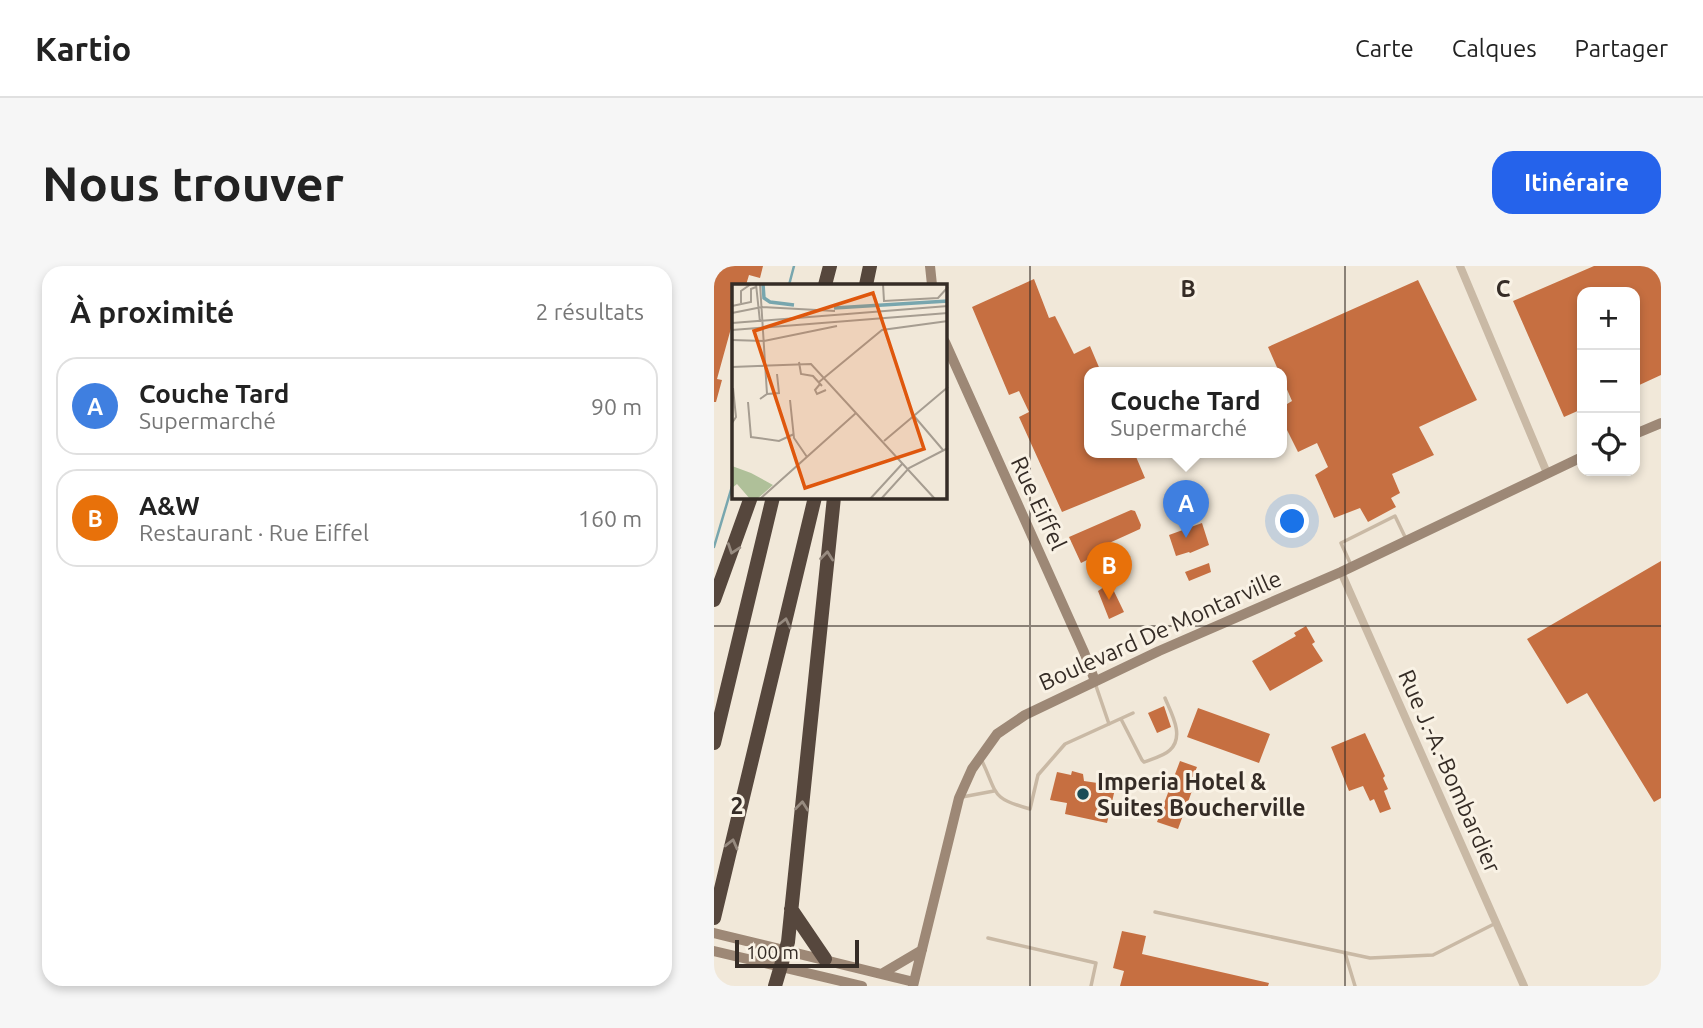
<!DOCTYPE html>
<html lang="fr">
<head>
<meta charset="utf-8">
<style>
  body { margin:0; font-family:Ubuntu,sans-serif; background:#f6f6f6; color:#222 }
  .controls { position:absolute; right:21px; top:21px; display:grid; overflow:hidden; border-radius:14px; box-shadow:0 4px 10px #0003 }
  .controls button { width:63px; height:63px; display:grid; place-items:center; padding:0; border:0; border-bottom:2px solid #e0e0e0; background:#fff; color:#222; font:35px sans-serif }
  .scale { position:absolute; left:21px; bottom:18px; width:124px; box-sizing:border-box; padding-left:7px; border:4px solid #352c26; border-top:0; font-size:19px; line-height:24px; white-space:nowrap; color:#352c26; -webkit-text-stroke:5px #f9f2e5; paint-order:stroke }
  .you { position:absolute; left:579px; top:256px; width:24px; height:24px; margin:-18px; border:5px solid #fff; border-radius:50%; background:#1a73e8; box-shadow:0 0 0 10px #1a73e833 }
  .badge { display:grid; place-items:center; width:46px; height:46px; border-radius:50%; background:#2563eb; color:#fff; font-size:23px; font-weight:700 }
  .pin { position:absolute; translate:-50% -58px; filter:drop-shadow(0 2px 4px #0008) }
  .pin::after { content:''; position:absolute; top:37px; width:24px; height:21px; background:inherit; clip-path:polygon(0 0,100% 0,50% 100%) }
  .popup { position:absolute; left:370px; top:101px; width:203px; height:91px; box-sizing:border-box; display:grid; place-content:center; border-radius:14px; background:#fff; filter:drop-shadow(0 2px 5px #0005); font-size:23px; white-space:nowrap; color:#767676 }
  .popup b { font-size:26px; color:#222 }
  .popup::after { content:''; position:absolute; left:50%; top:100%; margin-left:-14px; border:14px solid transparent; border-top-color:#fff }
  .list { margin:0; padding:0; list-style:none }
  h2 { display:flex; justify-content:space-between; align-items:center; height:91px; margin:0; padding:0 28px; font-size:30px }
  h2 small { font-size:23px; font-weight:400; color:#767676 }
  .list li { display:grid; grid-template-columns:46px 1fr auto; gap:21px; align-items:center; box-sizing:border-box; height:98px; margin:0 14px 14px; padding:0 14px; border:2px solid #e0e0e0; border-radius:21px }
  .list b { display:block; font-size:26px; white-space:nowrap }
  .list p { margin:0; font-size:23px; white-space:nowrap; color:#767676 }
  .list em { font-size:23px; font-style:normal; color:#767676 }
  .icon { flex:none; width:38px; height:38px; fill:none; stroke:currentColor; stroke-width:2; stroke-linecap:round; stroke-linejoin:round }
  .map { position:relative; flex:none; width:947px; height:720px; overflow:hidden; border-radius:21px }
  header { display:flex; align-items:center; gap:42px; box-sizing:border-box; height:98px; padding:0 35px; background:#fff; border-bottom:2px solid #e0e0e0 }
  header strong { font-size:33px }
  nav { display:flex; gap:38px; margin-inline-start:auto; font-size:24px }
  .intro { display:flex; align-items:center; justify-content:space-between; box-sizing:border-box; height:168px; padding:0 42px }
  h1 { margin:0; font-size:49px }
  .button { padding:18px 32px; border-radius:21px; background:#2563eb; color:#fff; font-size:24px; font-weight:700 }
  main { display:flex; gap:42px; padding:0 42px }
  aside { flex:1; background:#fff; border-radius:21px; box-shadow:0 4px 10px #0003 }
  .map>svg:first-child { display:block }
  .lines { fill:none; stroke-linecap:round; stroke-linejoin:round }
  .stream { stroke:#78a6ae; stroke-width:2.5 }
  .building { fill:#c66f41 }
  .lane { stroke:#c9b9a5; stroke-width:3.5 }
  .street { stroke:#c9b9a5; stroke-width:8 }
  .secondary { stroke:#9d8876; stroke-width:10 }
  .highway { stroke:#56473d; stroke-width:14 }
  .oneway { stroke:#978b80 }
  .grid { fill:none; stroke:#352c26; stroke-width:2; stroke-opacity:0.55 }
  .poi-dot { fill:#1c4c56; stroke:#f9f2e5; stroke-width:2.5 }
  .labels { text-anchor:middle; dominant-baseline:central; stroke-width:6; stroke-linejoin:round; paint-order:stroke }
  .street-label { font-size:23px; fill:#352c26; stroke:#f9f2e5 }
  .poi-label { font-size:23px; font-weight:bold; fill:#352c26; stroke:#f9f2e5; text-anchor:start }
  .inset-river { fill:none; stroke:#78a6ae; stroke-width:3.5 }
  .inset-road { fill:none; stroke:#a69d91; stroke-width:2 }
  .view { fill:#df570d; fill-opacity:0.15; stroke:#df570d; stroke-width:3.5 }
  .inset-edge { fill:none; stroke:#352c26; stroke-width:3.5 }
  .grid-label { font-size:23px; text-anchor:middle; font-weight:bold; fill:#352c26; stroke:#f9f2e5; stroke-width:6; stroke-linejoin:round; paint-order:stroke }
</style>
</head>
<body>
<header>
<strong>Kartio</strong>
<nav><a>Carte</a><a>Calques</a><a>Partager</a></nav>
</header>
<div class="intro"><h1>Nous trouver</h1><a class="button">Itinéraire</a></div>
<main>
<aside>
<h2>À proximité<small>2 résultats</small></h2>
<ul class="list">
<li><span class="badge" style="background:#3f7fe0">A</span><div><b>Couche Tard</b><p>Supermarché</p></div><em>90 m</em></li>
<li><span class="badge" style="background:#e8710a">B</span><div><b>A&amp;W</b><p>Restaurant · Rue Eiffel</p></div><em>160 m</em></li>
</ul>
</aside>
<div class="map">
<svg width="947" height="720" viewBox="0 0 947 720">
  <rect width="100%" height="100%" fill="#f1e8d9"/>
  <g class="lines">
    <path class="stream" d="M 75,19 L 80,0
      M 0,281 L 19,217"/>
  </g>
  <path class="building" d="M 0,0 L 49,0 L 46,12 L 35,9 L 32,19 L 19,19 L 19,55 L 3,113 L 8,114 L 2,136 L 0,136 Z
    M 880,0 L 947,0 L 947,109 L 921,121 L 921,26 L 868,26 L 868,143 L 850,151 L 799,35 Z
    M 320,13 L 335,52 L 341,50 L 360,88 L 376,80 L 387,106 L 376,106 L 376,186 L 420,186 L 431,212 L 348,246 L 305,151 L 315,146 L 305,125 L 295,129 L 258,41 Z
    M 704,14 L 763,134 L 705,161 L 720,189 L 678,208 L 686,227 L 677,232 L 682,241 L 654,256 L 646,242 L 620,252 L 601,209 L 614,201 L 603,177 L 584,186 L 568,154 L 568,141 L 578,135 L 568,112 L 568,106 L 565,106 L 554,81 Z
    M 417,244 L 421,245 L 427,259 L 426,263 L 382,283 L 379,291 L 367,297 L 355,271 Z
    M 488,257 L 495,279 L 476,287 L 475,286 L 462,290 L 455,269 Z
    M 947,295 L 947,532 L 940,536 L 873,427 L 853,438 L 813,373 Z
    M 495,297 L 497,306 L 475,315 L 471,306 Z
    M 396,317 L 410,346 L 395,353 L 384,325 Z
    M 592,360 L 601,376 L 598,378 L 609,395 L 556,425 L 538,395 L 582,370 L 580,367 Z
    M 450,440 L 457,461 L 443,467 L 434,447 Z
    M 484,442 L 556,468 L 545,497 L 473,471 Z
    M 651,467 L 671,510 L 669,512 L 674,523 L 670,525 L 677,543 L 666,547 L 660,533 L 656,535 L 649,520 L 635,525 L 617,481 Z
    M 466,495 L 483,501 L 474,523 L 478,525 L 464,563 L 443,556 Z
    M 358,505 L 369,508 L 370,515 L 397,519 L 397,522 L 401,523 L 393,557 L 351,548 L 353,537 L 336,534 L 343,506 L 357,509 Z
    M 408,665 L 432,670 L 428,688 L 555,717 L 554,720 L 406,720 L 410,705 L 399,702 Z"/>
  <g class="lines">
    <path class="lane" d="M 637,299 L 627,277 L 681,250 L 692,273
      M 381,417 L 395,458
      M 407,453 L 428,494 L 430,496 C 438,493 450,490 456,484 C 471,470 457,447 451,432
      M 267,493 C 284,527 275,532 316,543 L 324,509 L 351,478 L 419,447
      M 248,531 L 280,525
      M 441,646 L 656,692 L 719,689 L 782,657
      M 274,672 L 382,697 L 377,720
      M 631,687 L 641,720"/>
    <path class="street" d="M 746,0 L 833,207
      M 627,306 L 810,720"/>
    <path class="secondary" d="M 216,0 L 218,19
      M 231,76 L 370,386 L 381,415
      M 921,168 L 947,157
      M 0,667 L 200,716
      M 0,685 L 148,720
      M 169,707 L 208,684
      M 199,720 L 245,532 L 258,503 L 283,468 L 311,449 L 445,385 L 627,306 L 868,191"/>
    <path class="highway" d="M 111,19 L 116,0
      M 152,19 L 156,0
      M 0,334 L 37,231
      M 0,477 L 59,231
      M 77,643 L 111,693
      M 0,652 L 101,231
      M 61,720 L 74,676 L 120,231"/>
  </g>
  <defs><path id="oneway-chevron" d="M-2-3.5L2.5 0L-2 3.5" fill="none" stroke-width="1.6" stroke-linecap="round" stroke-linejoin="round" transform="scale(1.75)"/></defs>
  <g class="oneway">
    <use href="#oneway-chevron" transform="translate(19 283) rotate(109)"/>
    <use href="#oneway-chevron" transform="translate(113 290) rotate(-84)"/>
    <use href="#oneway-chevron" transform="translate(71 357) rotate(-77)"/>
    <use href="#oneway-chevron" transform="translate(88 540) rotate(-84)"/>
    <use href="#oneway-chevron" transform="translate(18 578) rotate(-76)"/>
  </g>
  <path class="grid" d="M 316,0 L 316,720M 631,0 L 631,720M 0,360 L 947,360"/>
  <circle class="poi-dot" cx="369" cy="528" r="7"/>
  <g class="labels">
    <g class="street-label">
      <text transform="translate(325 237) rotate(65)">Rue Eiffel</text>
      <text transform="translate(446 364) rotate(-24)">Boulevard De Montarville</text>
      <text transform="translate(736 505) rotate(66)">Rue J.-A.-Bombardier</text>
    </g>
    <g class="poi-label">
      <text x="383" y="515">Imperia Hotel &amp;<tspan x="383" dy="26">Suites Boucherville</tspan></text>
    </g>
  </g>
  <g transform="translate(18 18)">
    <rect width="215" height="215" fill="#f1e8d9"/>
    <path d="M 0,182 L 19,189 L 41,201 L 25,215 L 18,215 L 5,200 L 0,204 Z" fill="#afc099"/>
    <path class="inset-river" d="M 31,0 L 32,14 L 38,18 L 62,21M 102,24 L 216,17"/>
    <path class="inset-road" d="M 24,0 L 28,38M 108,0 L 145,0M 151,0 L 152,17 L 206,14 L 216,3M 9,19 L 9,7 L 19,0M 0,22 L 19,18 L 19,5 L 24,3M 0,29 L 30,23 L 103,27M 0,39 L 216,22M 0,46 L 216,29M 0,56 L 32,57 L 105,42M 67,78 L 69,90 L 81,92 L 90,102M 0,83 L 79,80 L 203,215M 87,98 L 150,46 L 216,37M 88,100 L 83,106 L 85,110 L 94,106M 35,110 L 47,109 L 45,90M 28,115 L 35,110 L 28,0M 58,116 L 62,154 L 75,173M 16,118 L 19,153 L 47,157 L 62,150M 182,132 L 211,166M 0,139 L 4,133 L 1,104M 152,157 L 216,103M 28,215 L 124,129M 138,215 L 171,179M 149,215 L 177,184 L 216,164"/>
    <path class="view" d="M 141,9 L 192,165 L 73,204 L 22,47 Z"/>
    <rect width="215" height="215" class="inset-edge"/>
  </g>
  <g class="grid-label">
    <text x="474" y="31">B</text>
    <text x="789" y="31">C</text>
    <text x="23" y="548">2</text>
  </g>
</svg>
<div class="controls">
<button>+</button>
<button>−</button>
<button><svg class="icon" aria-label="locate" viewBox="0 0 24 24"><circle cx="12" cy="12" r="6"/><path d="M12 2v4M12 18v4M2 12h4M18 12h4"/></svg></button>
</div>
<div class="scale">100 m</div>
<div class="you"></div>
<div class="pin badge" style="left:472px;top:272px;background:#3f7fe0">A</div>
<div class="popup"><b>Couche Tard</b>Supermarché</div>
<div class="pin badge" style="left:395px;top:334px;background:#e8710a">B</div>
</div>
</main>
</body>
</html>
